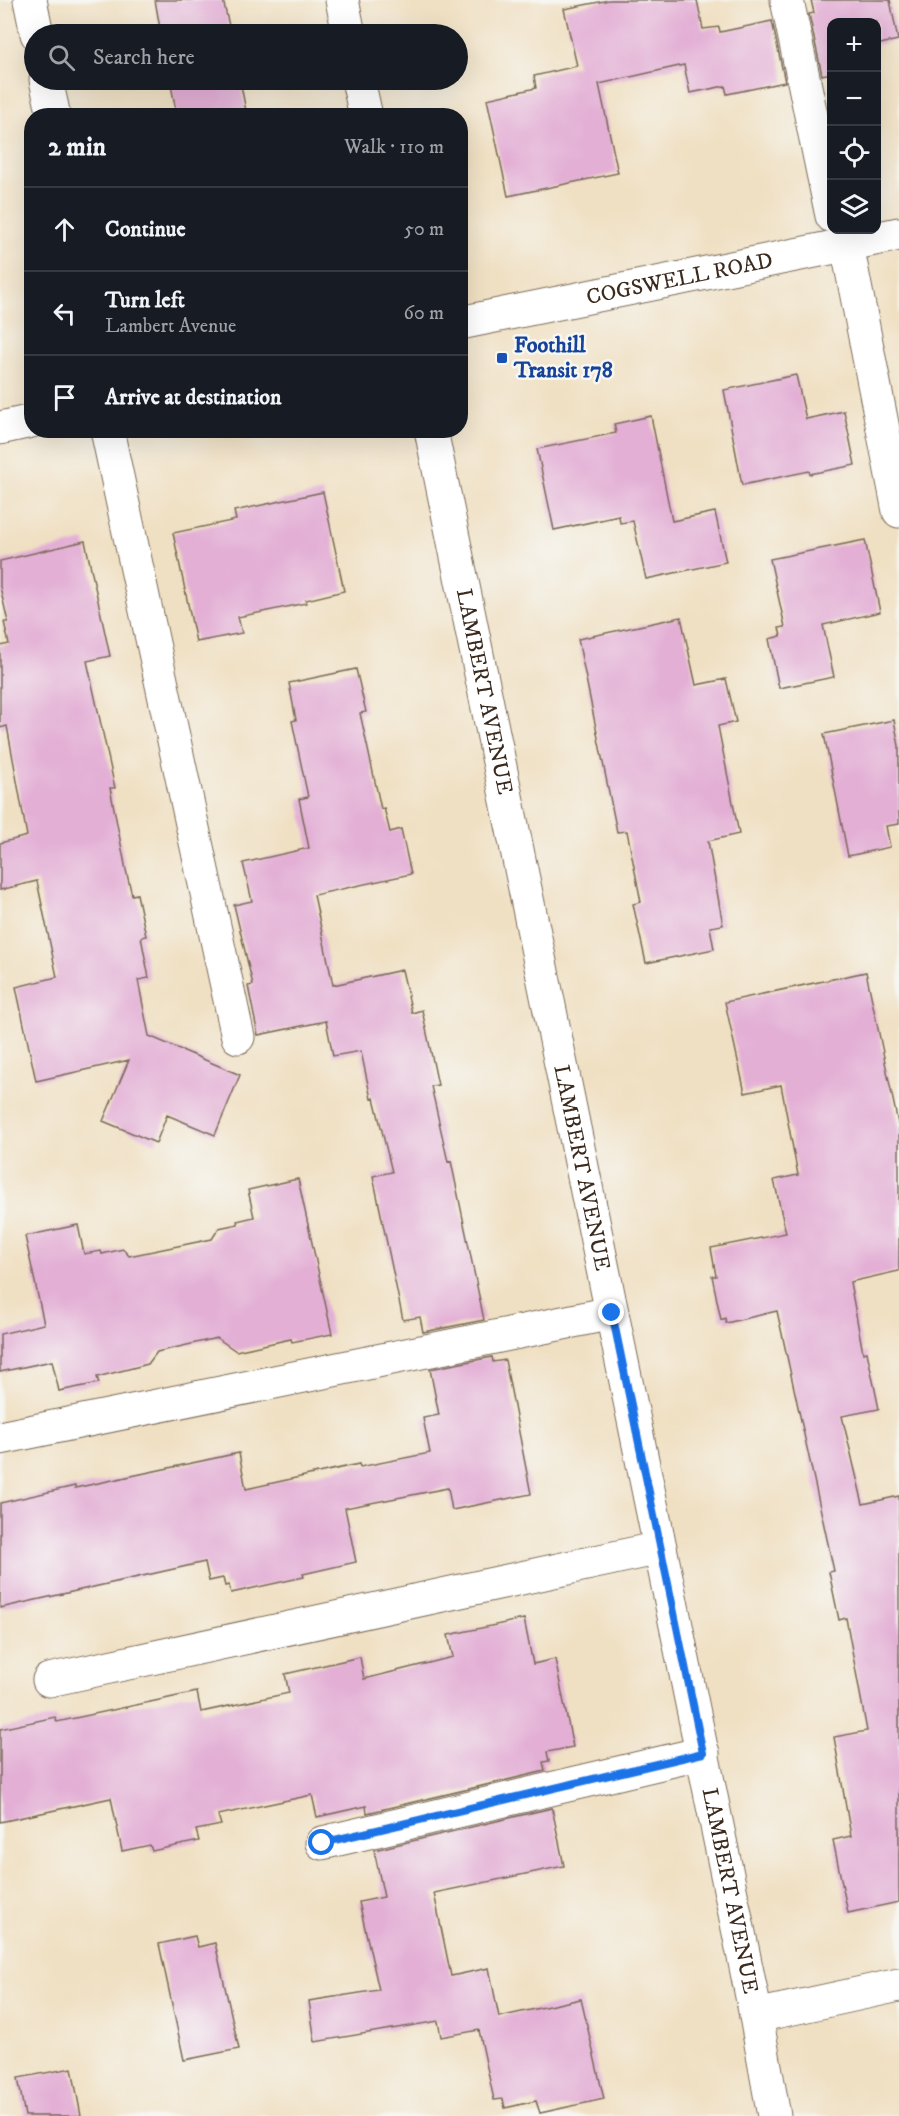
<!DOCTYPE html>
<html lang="en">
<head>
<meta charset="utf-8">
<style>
  body { margin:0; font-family:"IM FELL DW Pica",serif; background:#242831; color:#f1f3f6 }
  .controls { position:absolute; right:18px; top:18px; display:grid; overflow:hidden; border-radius:12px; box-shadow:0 6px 24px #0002 }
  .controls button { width:54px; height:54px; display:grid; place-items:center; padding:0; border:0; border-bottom:2px solid #363941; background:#171b24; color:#f1f3f6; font:30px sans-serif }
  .stop { position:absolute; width:18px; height:18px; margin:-14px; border:4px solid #1a73e8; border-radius:50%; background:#fff }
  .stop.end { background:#1a73e8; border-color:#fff; box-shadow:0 2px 6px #0008 }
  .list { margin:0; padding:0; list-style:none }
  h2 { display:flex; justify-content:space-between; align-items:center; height:78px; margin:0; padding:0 24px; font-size:26px }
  h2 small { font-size:20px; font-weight:400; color:#9ea1a6 }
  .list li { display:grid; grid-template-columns:39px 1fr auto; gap:18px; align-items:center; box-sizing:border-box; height:84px; padding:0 24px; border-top:2px solid #363941 }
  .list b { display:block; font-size:22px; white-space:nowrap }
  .list p { margin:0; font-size:20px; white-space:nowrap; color:#9ea1a6 }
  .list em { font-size:20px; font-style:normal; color:#9ea1a6 }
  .icon { flex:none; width:33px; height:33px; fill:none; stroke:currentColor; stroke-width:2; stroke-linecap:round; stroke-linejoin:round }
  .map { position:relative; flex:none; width:899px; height:2116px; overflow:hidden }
  .search { position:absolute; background:#171b24; box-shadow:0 6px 24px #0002; left:24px; top:24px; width:444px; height:66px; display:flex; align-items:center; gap:15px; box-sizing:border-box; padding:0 21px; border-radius:33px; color:#9ea1a6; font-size:22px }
  .panel { position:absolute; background:#171b24; box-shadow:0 6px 24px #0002; left:24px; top:108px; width:444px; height:330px; border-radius:24px }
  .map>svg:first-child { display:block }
  .building { fill:#e3afd5 }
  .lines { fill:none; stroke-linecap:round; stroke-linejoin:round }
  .minor-casing { stroke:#7a6a58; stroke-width:35 }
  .minor { stroke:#fff; stroke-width:33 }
  .route { stroke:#1a73e8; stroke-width:8 }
  .transit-dot { fill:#1a4fb4; stroke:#f6f6f2; stroke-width:2 }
  .labels { text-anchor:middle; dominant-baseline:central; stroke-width:5; stroke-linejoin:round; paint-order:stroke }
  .street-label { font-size:22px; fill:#3b2a1e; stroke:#f6f6f2 }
  .transit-label { font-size:22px; font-weight:bold; fill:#164399; stroke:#f6f6f2; text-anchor:start }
</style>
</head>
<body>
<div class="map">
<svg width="899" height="2116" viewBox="0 0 899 2116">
  <rect width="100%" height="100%" fill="#f6f6f2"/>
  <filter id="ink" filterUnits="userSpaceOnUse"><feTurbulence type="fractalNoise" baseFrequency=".0167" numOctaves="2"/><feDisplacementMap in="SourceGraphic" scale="12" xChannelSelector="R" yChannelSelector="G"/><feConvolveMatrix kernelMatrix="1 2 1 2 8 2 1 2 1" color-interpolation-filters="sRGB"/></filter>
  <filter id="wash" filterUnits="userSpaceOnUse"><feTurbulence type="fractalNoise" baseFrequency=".008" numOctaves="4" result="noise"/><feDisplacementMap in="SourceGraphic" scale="24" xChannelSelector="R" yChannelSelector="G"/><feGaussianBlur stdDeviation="1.35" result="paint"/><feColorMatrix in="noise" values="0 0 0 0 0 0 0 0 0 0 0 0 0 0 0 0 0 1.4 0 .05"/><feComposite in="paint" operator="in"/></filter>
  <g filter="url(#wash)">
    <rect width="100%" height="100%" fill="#f0e0c3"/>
    <g id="blocks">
      <path class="building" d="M 155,0 L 223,0 L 231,34 L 161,34 Z
        M 609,0 L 697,0 L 703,29 L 719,27 L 720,32 L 772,21 L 785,82 L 727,94 L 725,86 L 690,93 L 684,65 L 599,84 L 618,173 L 508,196 L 487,99 L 536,88 L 534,76 L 577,66 L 564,9 Z
        M 811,0 L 890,0 L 898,40 L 876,45 L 876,22 L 831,22 L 831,73 L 822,75 L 809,14 L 814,13 Z
        M 170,80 L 240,80 L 247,116 L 177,116 Z
        M 796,375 L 806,419 L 844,411 L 855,465 L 810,474 L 809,471 L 742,485 L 724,390 Z
        M 651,416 L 672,521 L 715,512 L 726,562 L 646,579 L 633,521 L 620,523 L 619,516 L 554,530 L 537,449 L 616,433 L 614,424 Z
        M 323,492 L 344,591 L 306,600 L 306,603 L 238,617 L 242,633 L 196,642 L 173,533 L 236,520 L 234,511 Z
        M 865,540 L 880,612 L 823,625 L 834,677 L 779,688 L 769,639 L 781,636 L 779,628 L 785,627 L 770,559 Z
        M 85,541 L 110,656 L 87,661 L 115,788 L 110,788 L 126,870 L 132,895 L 137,894 L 146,936 L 141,937 L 149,978 L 138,980 L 149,1036 L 240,1075 L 215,1135 L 167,1115 L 156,1143 L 103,1121 L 129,1060 L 36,1081 L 16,987 L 57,977 L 37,881 L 0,890 L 0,843 L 27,836 L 7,726 L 0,728 L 0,646 L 9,644 L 4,622 L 8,622 L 0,587 L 0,561 Z
        M 681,617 L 696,685 L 726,679 L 736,722 L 718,726 L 739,834 L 708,841 L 723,925 L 710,927 L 714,949 L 646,963 L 633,904 L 641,902 L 627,831 L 617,832 L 578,639 Z
        M 356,669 L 366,712 L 360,713 L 381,809 L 384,808 L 390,832 L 401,829 L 411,874 L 314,895 L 333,985 L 402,970 L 412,1013 L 422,1010 L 438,1085 L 431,1086 L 448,1162 L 451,1161 L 484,1320 L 423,1332 L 420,1317 L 403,1320 L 373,1176 L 392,1172 L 374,1098 L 371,1099 L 361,1051 L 333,1056 L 326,1021 L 258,1035 L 248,986 L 253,985 L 234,905 L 252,901 L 243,863 L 309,848 L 299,799 L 308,797 L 292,721 L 296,720 L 289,683 Z
        M 894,720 L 899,746 L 899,824 L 886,826 L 890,847 L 848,856 L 824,734 Z
        M 866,972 L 899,1128 L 899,1271 L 850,1282 L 863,1353 L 867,1352 L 879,1409 L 842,1416 L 863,1504 L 899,1496 L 899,1902 L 848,1913 L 833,1840 L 851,1836 L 834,1737 L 867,1731 L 846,1618 L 839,1620 L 829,1572 L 834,1571 L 777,1311 L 726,1323 L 725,1318 L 721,1320 L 712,1276 L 716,1276 L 711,1248 L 786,1233 L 774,1180 L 798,1175 L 781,1085 L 745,1093 L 725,1002 Z
        M 298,1179 L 332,1334 L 292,1342 L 291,1339 L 236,1351 L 217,1338 L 157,1352 L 148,1364 L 97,1377 L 99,1383 L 59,1391 L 52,1361 L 0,1372 L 0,1334 L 44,1324 L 25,1236 L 78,1225 L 84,1254 L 101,1251 L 102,1254 L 123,1249 L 129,1256 L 212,1239 L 219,1228 L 238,1224 L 237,1221 L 254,1217 L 248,1190 Z
        M 492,1357 L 493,1362 L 505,1360 L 531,1494 L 452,1510 L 448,1488 L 345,1508 L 356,1562 L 303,1574 L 304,1577 L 231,1593 L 229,1585 L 225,1586 L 223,1578 L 209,1581 L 205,1562 L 0,1608 L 0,1503 L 75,1486 L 75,1488 L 239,1453 L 246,1489 L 359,1464 L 360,1467 L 430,1453 L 423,1418 L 439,1415 L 430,1369 Z
        M 524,1619 L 533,1664 L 555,1659 L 573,1747 L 547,1752 L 549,1761 L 543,1762 L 545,1771 L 367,1813 L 366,1806 L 317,1817 L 312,1795 L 218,1815 L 221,1825 L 196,1830 L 199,1841 L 152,1851 L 150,1845 L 122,1851 L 111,1798 L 0,1822 L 0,1729 L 55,1717 L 57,1722 L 197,1692 L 201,1712 L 289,1693 L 285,1674 L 360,1657 L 364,1679 L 453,1657 L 448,1635 Z
        M 552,1808 L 564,1866 L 434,1893 L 451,1976 L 489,1968 L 499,2017 L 581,1999 L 604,2099 L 540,2113 L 536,2101 L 505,2108 L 503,2099 L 494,2100 L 479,2030 L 441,2037 L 438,2021 L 315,2042 L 309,2001 L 379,1990 L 359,1902 L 384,1897 L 374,1850 Z
        M 195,1936 L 198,1947 L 215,1943 L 239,2049 L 184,2060 L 159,1944 Z
        M 72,2068 L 81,2116 L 25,2116 L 18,2078 Z"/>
    </g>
  </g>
  <g filter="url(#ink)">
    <use href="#blocks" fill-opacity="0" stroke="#7a6a58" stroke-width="1.5"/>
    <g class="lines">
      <g class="minor-casing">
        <g id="minor">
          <path d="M 30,0 L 37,34"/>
          <path d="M 342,0 L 349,34"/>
          <path d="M 787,0 L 832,216"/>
          <path d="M 46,80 L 54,116"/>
          <path d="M 358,80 L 366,116"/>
          <path d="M 847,245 L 899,511"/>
          <path id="s1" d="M 460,323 L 899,234"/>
          <path d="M 0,428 L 32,421"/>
          <path d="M 107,430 L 238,1037"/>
          <path id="s2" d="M 431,430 L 756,2016 L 774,2116"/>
          <path d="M 0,1438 L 612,1313"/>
          <path d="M 49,1680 L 660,1548"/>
          <path d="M 322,1843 L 703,1753"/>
          <path d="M 756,2016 L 899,1985"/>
        </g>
      </g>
      <use href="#minor" class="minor"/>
    </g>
  </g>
  <g class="lines" filter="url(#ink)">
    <path class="route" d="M 322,1843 L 703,1753 L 612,1313"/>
  </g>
  <rect class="transit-dot" x="496" y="352" width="12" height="12" rx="3"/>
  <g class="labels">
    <g class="street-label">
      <text stroke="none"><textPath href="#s1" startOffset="224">COGSWELL ROAD</textPath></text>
      <text stroke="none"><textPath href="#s2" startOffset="267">LAMBERT AVENUE</textPath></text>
      <text stroke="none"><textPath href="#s2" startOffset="753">LAMBERT AVENUE</textPath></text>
      <text stroke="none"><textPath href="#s2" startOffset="1491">LAMBERT AVENUE</textPath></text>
    </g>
    <g class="transit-label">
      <text x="514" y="345">Foothill<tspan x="514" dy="25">Transit 178</tspan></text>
    </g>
  </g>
</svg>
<div class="controls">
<button>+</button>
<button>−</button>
<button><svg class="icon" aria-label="locate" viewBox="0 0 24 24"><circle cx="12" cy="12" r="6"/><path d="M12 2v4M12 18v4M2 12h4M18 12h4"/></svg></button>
<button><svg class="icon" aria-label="layers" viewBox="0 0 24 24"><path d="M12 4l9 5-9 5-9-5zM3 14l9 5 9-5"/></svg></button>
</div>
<div class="stop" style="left:322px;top:1843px"></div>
<div class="stop end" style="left:612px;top:1313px"></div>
<div class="search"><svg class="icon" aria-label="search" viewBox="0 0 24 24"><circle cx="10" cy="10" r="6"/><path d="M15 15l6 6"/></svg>Search here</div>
<section class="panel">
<h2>2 min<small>Walk · 110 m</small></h2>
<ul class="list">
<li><svg class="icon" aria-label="ahead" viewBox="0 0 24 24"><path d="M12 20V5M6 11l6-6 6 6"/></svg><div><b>Continue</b></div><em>50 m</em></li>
<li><svg class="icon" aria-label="left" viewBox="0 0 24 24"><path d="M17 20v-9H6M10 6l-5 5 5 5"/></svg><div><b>Turn left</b><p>Lambert Avenue</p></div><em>60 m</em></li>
<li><svg class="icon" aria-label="arrive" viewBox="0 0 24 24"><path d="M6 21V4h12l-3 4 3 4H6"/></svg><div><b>Arrive at destination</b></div></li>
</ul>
</section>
</div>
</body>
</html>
